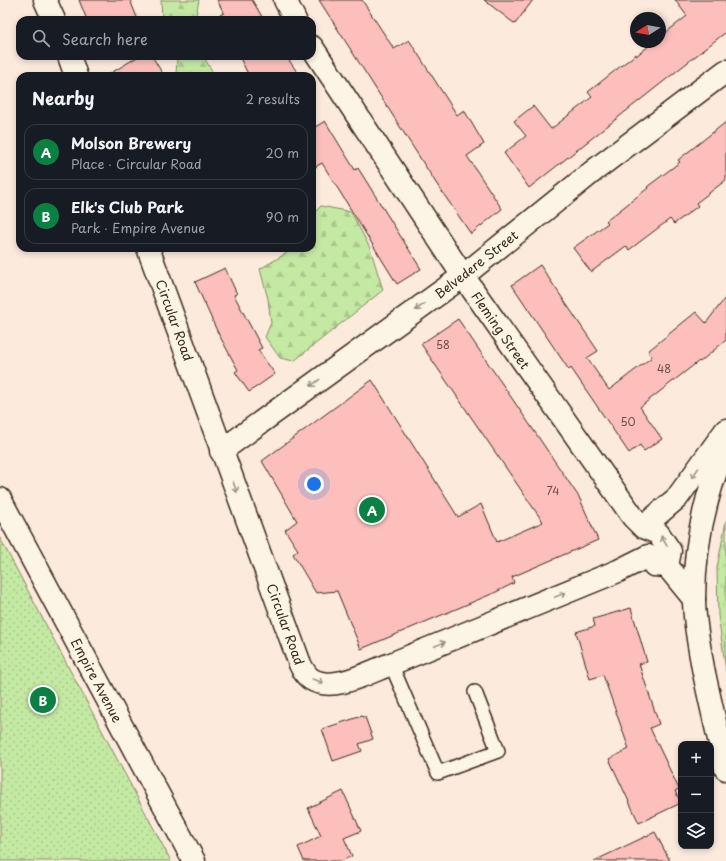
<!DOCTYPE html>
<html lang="en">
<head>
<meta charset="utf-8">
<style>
  body { margin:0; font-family:"Playpen Sans",sans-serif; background:#242831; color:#f1f3f6 }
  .controls { position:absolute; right:12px; bottom:12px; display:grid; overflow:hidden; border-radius:8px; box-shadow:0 2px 6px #0003 }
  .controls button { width:36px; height:36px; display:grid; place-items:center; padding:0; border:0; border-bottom:1px solid #363941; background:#171b24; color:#f1f3f6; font:20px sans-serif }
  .compass { position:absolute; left:630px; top:12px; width:36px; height:36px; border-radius:50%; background:#171b24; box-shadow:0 2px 6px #0003; rotate:259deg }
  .you { position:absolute; left:314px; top:484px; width:14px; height:14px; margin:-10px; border:3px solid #fff; border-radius:50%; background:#1a73e8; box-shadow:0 0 0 6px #1a73e833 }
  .badge { display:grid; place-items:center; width:26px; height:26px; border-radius:50%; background:#0b8043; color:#fff; font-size:13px; font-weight:700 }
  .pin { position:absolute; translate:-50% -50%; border:2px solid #fff; box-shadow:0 1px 4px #0006 }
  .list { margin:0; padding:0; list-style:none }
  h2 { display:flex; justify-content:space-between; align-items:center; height:52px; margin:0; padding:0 16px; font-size:17px }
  h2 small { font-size:13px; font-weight:400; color:#9ea1a6 }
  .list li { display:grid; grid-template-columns:26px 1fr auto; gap:12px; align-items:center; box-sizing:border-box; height:56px; margin:0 8px 8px; padding:0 8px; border:1px solid #363941; border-radius:12px }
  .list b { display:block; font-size:15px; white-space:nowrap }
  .list p { margin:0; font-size:13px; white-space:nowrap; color:#9ea1a6 }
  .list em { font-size:13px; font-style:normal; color:#9ea1a6 }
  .icon { flex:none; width:22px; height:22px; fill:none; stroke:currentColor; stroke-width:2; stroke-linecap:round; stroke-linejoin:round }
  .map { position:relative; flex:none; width:726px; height:861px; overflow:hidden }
  .search { position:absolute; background:#171b24; box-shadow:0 2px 6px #0003; left:16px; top:16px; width:300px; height:44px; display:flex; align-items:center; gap:10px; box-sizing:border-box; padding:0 14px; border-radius:12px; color:#9ea1a6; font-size:15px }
  .panel { position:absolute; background:#171b24; box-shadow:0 2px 6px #0003; left:16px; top:72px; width:300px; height:180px; border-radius:12px }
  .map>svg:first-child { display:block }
  .grass { fill:url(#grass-tufts); stroke:#808a60 }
  .forest { fill:url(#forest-firs); stroke:#808a60 }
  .park { fill:url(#park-dots); stroke:#808a60 }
  .building { fill:#fcbfbc; stroke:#3b2a1e }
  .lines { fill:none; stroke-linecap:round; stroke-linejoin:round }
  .lane-casing { stroke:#3b2a1e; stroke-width:16 }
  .street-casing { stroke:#3b2a1e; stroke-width:25 }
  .secondary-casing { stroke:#3b2a1e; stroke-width:25 }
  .lane { stroke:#fcf5e5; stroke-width:13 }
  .street { stroke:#fcf5e5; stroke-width:22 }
  .secondary { stroke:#fcf5e5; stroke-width:22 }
  .oneway { stroke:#9c9082 }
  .labels { text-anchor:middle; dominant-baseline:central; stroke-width:3; stroke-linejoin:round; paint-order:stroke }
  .number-label { font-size:11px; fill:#6b4f46 }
  .street-label { font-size:13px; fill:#3b2a1e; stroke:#fcf5e5 }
</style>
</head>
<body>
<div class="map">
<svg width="726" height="861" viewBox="0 0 726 861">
  <defs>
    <pattern id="grass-tufts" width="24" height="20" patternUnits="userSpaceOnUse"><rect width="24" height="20" fill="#c4e9a3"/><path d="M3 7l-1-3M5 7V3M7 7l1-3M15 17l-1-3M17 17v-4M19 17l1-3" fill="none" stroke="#a9c88c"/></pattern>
    <pattern id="forest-firs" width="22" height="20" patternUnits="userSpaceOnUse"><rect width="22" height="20" fill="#c4e9a3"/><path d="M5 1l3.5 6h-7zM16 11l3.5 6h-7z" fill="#a9c88c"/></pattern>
    <pattern id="park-dots" width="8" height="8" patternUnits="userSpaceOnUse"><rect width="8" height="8" fill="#c4e9a3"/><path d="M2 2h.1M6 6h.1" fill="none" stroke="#a9c88c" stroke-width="1.8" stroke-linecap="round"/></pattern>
  </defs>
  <rect width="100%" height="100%" fill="#fceadd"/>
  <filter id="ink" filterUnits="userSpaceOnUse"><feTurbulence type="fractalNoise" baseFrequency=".025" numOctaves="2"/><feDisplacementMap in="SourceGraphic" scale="8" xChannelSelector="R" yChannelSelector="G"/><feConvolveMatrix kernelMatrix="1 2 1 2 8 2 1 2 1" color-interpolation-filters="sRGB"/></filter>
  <g filter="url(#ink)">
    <path class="grass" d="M 726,521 L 726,671 L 718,615 L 717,568 Z"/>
    <path class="forest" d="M 161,0 L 199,0 L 195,20 L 162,20 Z
      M 175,56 L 203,56 L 215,76 L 176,76 L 177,57 Z
      M 321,206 L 351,212 L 370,248 L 383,290 L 294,361 L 280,358 L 265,337 L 271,323 L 268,299 L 260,269 L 295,248 L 312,248 L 312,215 Z"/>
    <path class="park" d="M 0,538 L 171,861 L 0,861 Z"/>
    <path class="building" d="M 79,0 L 130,0 L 138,20 L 87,20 Z
      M 217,0 L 252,0 L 264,20 L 220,20 L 218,16 L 224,13 Z
      M 319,0 L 362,0 L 394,49 L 409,40 L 457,115 L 464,110 L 484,144 L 467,156 L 502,209 L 471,234 L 436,183 Z
      M 484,0 L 533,0 L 515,24 Z
      M 675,0 L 726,0 L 726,32 L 529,188 L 504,153 L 526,136 L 514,121 L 533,106 L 551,129 L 592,97 L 588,92 L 636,54 L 636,56 L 654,42 L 660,42 L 660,37 L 687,16 Z
      M 139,56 L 152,56 L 164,76 L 106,76 Z
      M 239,56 L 286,56 L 300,76 L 249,76 Z
      M 325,121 L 355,170 L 358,168 L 421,269 L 397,284 L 322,163 L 312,169 L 312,129 Z
      M 726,122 L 726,180 L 696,203 L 698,206 L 674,224 L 670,219 L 629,250 L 626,246 L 591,272 L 573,248 L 608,223 L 606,221 L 648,188 L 647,187 L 680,162 L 678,160 Z
      M 540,265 L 598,351 L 587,358 L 609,390 L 652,357 L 648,351 L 696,312 L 706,323 L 726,297 L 726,340 L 700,362 L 699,361 L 640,407 L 662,439 L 644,451 L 640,445 L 629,453 L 571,368 L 569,370 L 512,285 Z
      M 225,268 L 237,294 L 234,295 L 262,348 L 258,350 L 275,374 L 249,392 L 235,372 L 238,370 L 217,331 L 195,282 Z
      M 458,319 L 579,497 L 598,540 L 512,577 L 514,583 L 494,593 L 361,649 L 337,591 L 316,593 L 293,554 L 298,550 L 285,530 L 297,521 L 262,461 L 372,380 L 458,517 L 481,504 L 497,542 L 543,522 L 421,344 Z
      M 631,608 L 647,662 L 639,664 L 659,724 L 650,728 L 679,789 L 675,791 L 681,803 L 639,823 L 609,759 L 629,749 L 603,675 L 590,679 L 576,632 L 595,626 L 593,619 Z
      M 362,716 L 363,717 L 365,717 L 373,739 L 359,744 L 362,751 L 333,761 L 322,729 Z
      M 343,791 L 361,831 L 344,838 L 352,856 L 341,861 L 304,861 L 298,847 L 321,836 L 308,808 Z
      M 655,832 L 670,861 L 594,861 Z"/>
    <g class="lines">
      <g class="lane-casing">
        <path id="lane" d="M 391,664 L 438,773 L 498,751 L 475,692"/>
      </g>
      <g class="street-casing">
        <path id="street" d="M 45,0 L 54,20
          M 285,0 L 295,20
          M 312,47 L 463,276 L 633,517 L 643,527 L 658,533 L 670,551 L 667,566
          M 69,56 L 76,76
          M 148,248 L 300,664 C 303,670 306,676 311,679 C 333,693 369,672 391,664 L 618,571 L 648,556
          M 221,451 L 463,276 L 596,169 L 726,71
          M 643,527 L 677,498 L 726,430
          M 654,565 L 667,566 L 694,599"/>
      </g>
      <g class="secondary-casing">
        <path id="secondary" d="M 726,445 C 706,493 694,546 694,599 C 694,622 699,645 703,668 C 710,702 718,735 726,769
          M 0,499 L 194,861"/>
      </g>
      <use href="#lane" class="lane"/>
      <use href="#street" class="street"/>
      <use href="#secondary" class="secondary"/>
    </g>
    <defs><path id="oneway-shaft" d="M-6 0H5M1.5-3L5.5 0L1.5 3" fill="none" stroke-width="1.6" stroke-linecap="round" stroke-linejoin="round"/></defs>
    <g class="oneway">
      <use href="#oneway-shaft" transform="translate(420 307) rotate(144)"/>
      <use href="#oneway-shaft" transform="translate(315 383) rotate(144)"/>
      <use href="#oneway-shaft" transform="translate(695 473) rotate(126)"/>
      <use href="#oneway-shaft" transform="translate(235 487) rotate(69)"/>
      <use href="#oneway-shaft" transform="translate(664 541) rotate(-122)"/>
      <use href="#oneway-shaft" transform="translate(560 595) rotate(-22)"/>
      <use href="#oneway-shaft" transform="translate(440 644) rotate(-22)"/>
      <use href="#oneway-shaft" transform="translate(318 681) rotate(19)"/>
    </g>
  </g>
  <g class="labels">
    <g class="number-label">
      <text x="443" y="344">58</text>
      <text x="664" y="368">48</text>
      <text x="628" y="421">50</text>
      <text x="553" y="490">74</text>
    </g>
    <g class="street-label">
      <text transform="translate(476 264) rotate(-38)">Belvedere Street</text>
      <text transform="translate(175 320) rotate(70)">Circular Road</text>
      <text transform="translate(501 330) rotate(55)">Fleming Street</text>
      <text transform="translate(286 624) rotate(70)">Circular Road</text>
      <text transform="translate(97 680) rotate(62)">Empire Avenue</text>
    </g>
  </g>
</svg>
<div class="controls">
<button>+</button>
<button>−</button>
<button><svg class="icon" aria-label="layers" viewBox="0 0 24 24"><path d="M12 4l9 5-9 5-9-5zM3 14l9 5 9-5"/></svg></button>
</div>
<svg class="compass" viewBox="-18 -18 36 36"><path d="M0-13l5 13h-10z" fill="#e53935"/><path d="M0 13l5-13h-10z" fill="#9ea1a6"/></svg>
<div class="you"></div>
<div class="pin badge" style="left:372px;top:510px">A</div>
<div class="pin badge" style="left:43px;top:700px">B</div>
<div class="search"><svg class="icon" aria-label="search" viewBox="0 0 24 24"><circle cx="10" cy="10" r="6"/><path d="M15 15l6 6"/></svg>Search here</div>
<section class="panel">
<h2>Nearby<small>2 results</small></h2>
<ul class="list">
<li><span class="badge">A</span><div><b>Molson Brewery</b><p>Place · Circular Road</p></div><em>20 m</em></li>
<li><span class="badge">B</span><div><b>Elk's Club Park</b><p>Park · Empire Avenue</p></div><em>90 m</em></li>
</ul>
</section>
</div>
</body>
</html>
